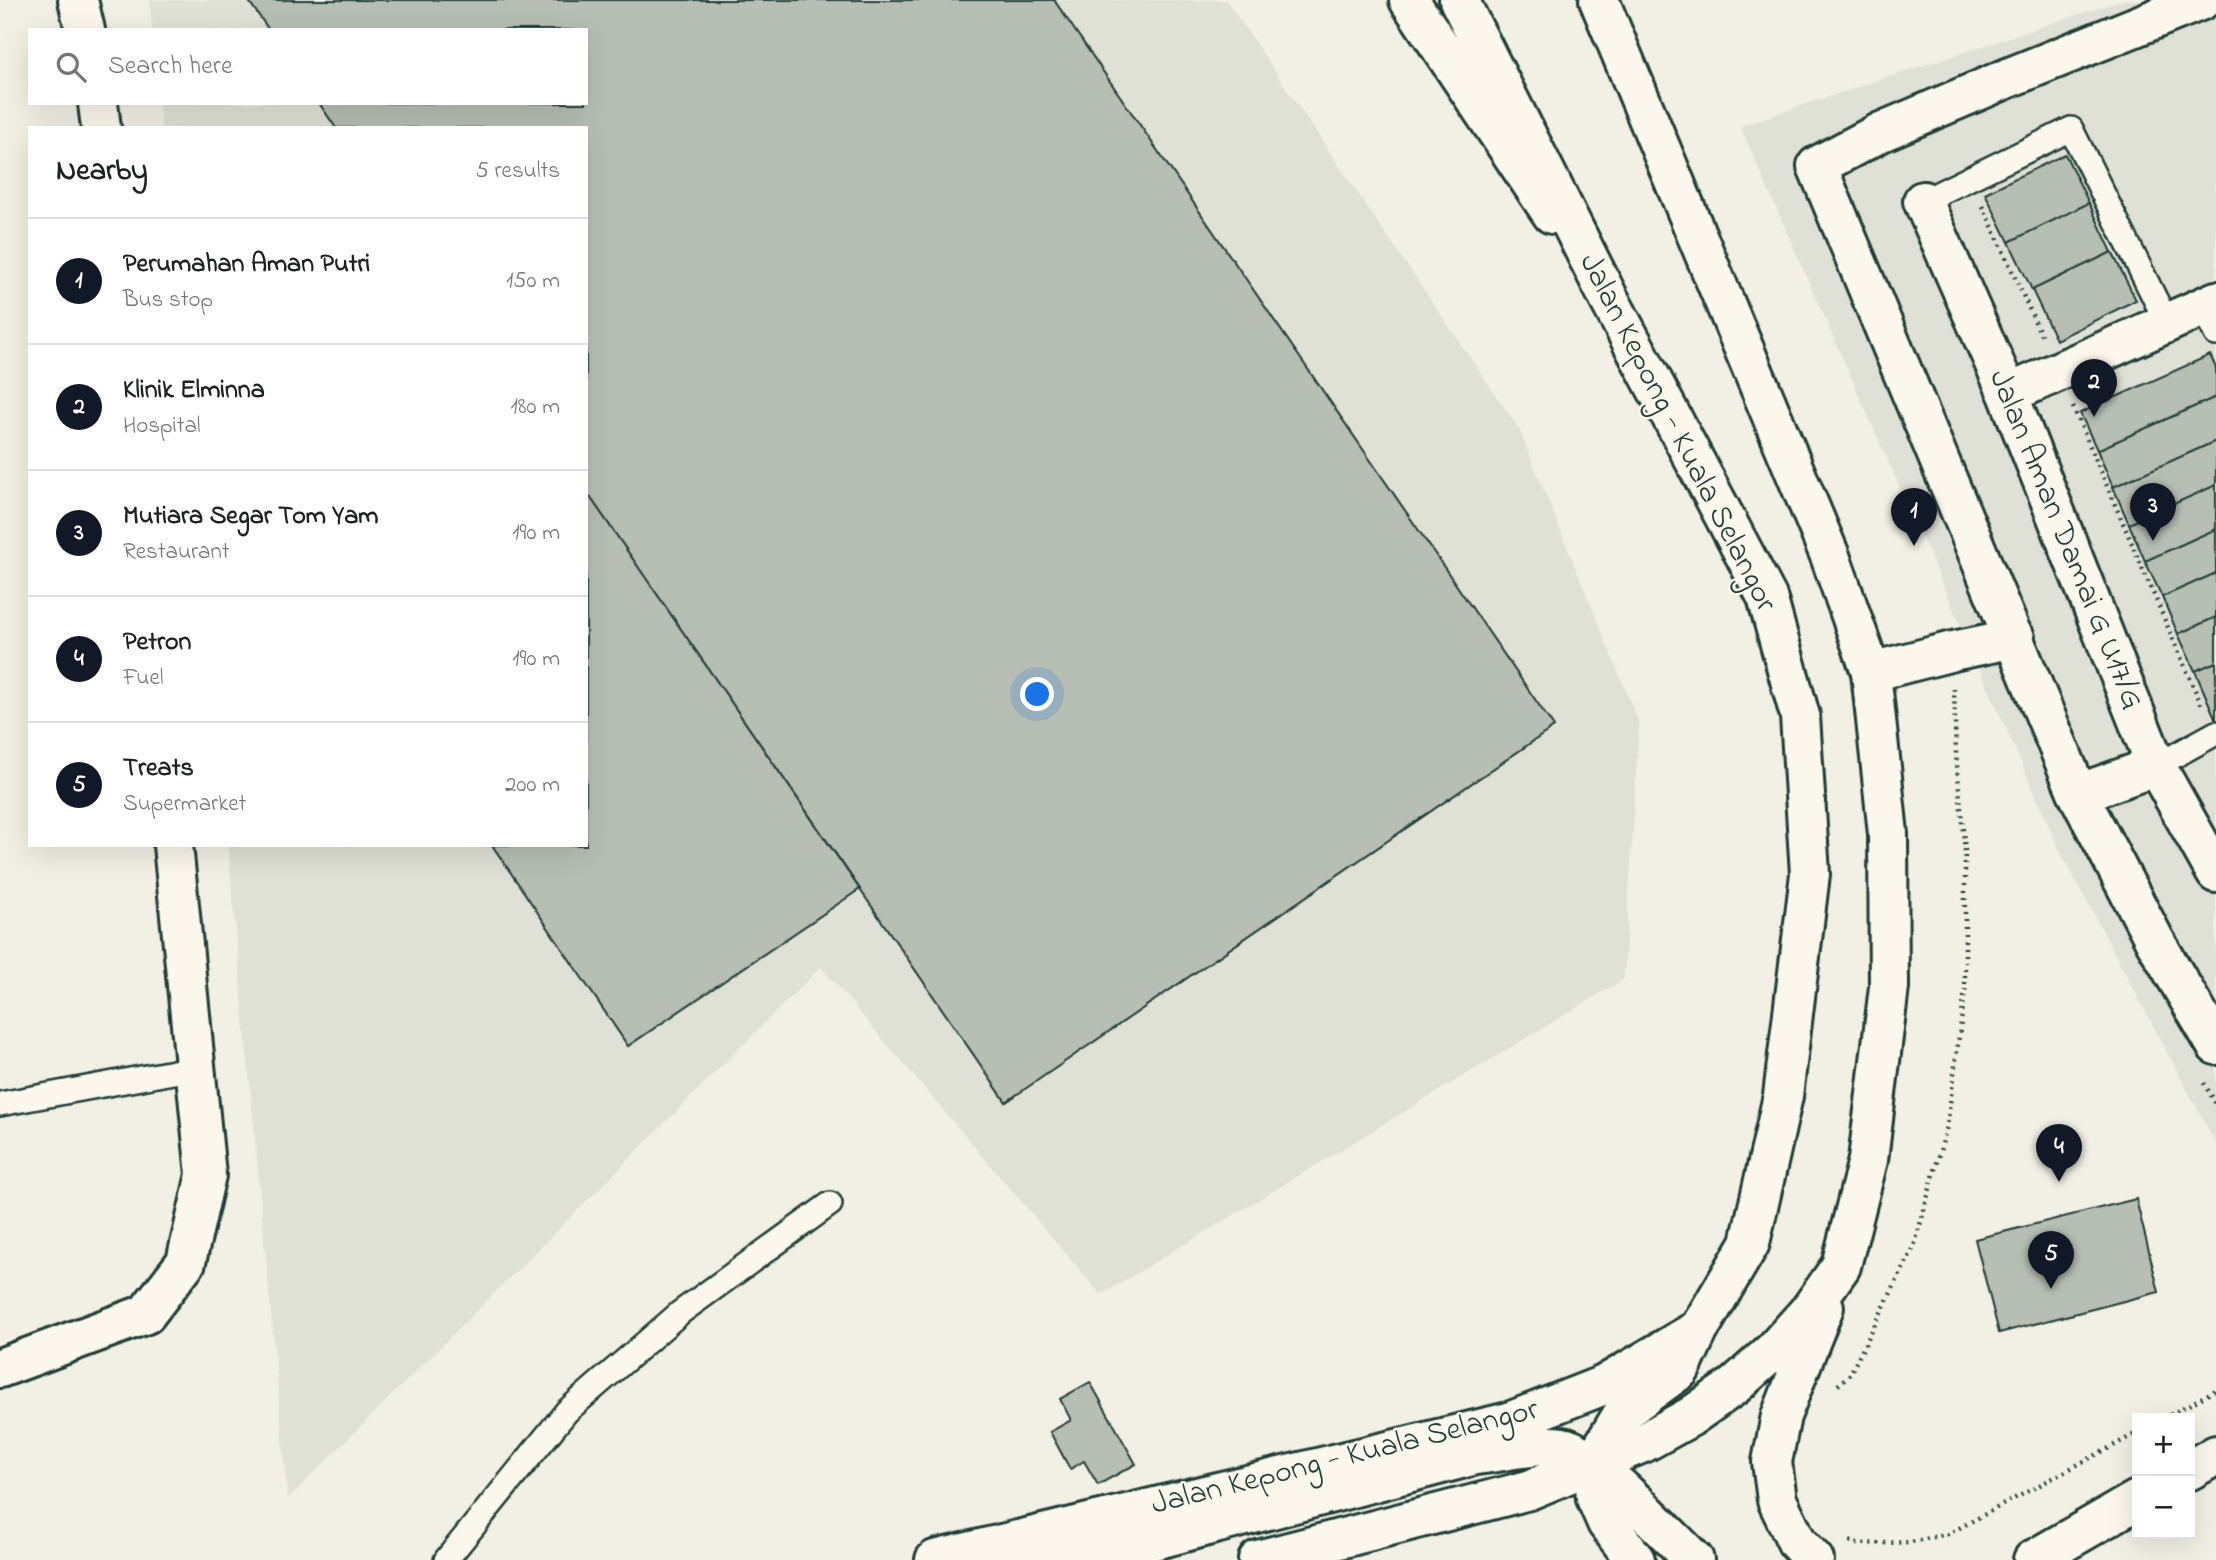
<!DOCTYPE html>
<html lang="en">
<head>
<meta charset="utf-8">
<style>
  body { margin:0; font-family:"Indie Flower",sans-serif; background:#f6f6f6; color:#202124 }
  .controls { position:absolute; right:21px; bottom:21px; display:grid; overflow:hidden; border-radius:0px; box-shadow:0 7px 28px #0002 }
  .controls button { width:63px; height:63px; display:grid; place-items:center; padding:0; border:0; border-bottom:2px solid #e0e0e0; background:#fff; color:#202124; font:35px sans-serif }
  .you { position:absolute; left:1038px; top:695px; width:24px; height:24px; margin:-18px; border:5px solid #fff; border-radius:50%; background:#1a73e8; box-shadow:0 0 0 10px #1a73e833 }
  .badge { display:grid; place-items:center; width:46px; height:46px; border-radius:50%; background:#111827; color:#fff; font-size:23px; font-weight:700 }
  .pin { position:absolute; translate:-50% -58px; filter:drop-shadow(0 2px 4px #0008) }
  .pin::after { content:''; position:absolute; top:37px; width:24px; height:21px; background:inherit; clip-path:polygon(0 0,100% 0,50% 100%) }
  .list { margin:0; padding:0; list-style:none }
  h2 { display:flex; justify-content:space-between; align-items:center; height:91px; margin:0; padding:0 28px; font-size:30px }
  h2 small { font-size:23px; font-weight:400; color:#757577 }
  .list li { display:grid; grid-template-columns:46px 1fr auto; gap:21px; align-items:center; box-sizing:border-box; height:126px; padding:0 28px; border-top:2px solid #e0e0e0 }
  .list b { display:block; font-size:26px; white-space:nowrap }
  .list p { margin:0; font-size:23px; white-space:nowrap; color:#757577 }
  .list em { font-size:23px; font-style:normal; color:#757577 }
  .icon { flex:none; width:38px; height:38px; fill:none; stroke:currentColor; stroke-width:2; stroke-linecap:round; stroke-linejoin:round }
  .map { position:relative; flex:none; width:2216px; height:1560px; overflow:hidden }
  .search { position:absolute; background:#fff; box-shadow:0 7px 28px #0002; left:28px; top:28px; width:560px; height:77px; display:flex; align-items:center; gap:18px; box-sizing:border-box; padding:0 24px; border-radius:0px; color:#757577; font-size:26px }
  .panel { position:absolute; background:#fff; box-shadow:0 7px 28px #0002; left:28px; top:126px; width:560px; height:721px; border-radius:0px }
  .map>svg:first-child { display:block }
  .built { fill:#e0e1d6 }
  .building { fill:#b7beb3; stroke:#1f3d34; stroke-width:2 }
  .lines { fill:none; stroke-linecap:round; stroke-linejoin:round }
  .service-casing { stroke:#1f3d34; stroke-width:28 }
  .minor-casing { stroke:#1f3d34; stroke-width:44 }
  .trunk-casing { stroke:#1f3d34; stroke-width:44 }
  .path { stroke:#1f3d34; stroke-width:4.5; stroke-dasharray:2 5; stroke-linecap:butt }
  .service { stroke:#fbf7ec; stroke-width:23 }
  .minor { stroke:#fbf7ec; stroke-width:38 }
  .trunk { stroke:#fbf7ec; stroke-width:38 }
  .labels { text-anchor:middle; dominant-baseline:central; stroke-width:5; stroke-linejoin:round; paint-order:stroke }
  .street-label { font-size:32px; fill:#1f3d34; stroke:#fbf7ec }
</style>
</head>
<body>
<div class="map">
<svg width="2216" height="1560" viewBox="0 0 2216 1560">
  <rect width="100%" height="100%" fill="#f2f0e5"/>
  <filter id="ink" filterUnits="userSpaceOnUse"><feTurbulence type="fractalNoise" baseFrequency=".0143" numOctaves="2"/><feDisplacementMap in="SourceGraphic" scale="14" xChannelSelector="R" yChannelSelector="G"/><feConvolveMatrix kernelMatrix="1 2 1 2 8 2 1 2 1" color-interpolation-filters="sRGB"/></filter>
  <g filter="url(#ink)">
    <path class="built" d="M 150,0 L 1226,0 L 1519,429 L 1639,723 L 1624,979 L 1101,1295 L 821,967 L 288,1499 L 228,845 L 586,845 L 586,128 L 161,128 L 159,103 L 586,103 L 586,30 L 152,30 Z
      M 2122,0 L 2216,0 L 2216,1144 L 2061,853 L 1740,126 Z"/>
    <path class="building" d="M 248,0 L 1054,0 L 1554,727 L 1006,1102 L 586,491 L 586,128 L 336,128 L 319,103 L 586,103 L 586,30 L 269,30 Z
      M 2065,154 L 2089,203 L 2009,242 L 1985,193 Z
      M 2089,203 L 2112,252 L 2032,290 L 2009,242 Z
      M 2112,252 L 2136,300 L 2056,340 L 2032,290 Z
      M 2210,355 L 2216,368 L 2216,397 L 2097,450 L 2080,413 Z
      M 2216,397 L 2216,441 L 2113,487 L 2097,450 Z
      M 2216,441 L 2216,485 L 2129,524 L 2113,487 Z
      M 2216,485 L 2216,529 L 2145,561 L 2129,524 Z
      M 586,491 L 860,889 L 628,1046 L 492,845 L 586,845 Z
      M 2216,529 L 2216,573 L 2162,597 L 2145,561 Z
      M 2216,573 L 2216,617 L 2178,634 L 2162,597 Z
      M 2216,617 L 2216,662 L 2195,671 L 2178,634 Z
      M 2216,662 L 2216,720 L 2195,671 Z
      M 2136,1199 L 2159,1292 L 1999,1333 L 1975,1239 Z
      M 1090,1382 L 1136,1464 L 1098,1485 L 1084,1461 L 1070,1469 L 1050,1432 L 1071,1420 L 1060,1399 Z"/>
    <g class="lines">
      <g class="service-casing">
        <path id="service" d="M 1923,201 L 2071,129 L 2167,323
          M 2203,307 L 2216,334
          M 2156,766 L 2216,733
          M 0,1104 L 195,1068
          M 446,1560 L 567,1411 L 681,1312 L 830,1204"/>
      </g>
      <g class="minor-casing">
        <path id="minor" d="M 78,0 L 85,30
          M 1409,0 L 1552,214
          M 2202,0 L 2008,78 L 1881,132 L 1817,166 L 2078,794 L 2155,941 L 2216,1045
          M 98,103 L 101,128
          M 1923,201 L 2008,394 L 2156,766 L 2216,873
          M 2008,394 L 2216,301
          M 1871,672 L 1953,651 L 2015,638
          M 2078,794 L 2156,766
          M 0,1368 L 146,1314 L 186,1262 L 206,1175 L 173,845
          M 2190,1470 L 2216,1455
          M 968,1559 L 1082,1559 L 1476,1455 C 1502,1452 1537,1443 1563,1447 C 1589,1450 1671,1538 1694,1560
          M 1635,1560 L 1607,1523 L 1596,1498 L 1593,1463 L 1625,1410 L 1680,1370 L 1699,1329
          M 2033,1560 L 2137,1500"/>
      </g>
      <g class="trunk-casing">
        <path id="trunk" d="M 935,1560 L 1509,1422 L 1604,1385 L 1699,1329 L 1750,1243 L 1783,1096 L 1810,874 L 1800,716 L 1767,597 L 1608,297 L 1459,0
          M 1258,1560 L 1529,1490 L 1643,1443 L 1690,1417 L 1734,1386 L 1774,1350 L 1810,1310 L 1841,1266 L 1868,1160 L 1889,987 L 1888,834 L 1871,672 L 1830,556 L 1599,0
          M 1814,1560 L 1797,1542 L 1777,1500 L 1772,1462 L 1781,1416 L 1824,1307"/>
      </g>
      <path class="path" d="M 1983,206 L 2041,335
        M 2073,407 L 2201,704
        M 2204,1083 L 2216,1104
        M 1838,1385 L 1850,1374 L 1914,1247 L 1947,1126 L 1965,991 L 1965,851 L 1956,755 L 1954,689
        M 2164,1418 L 2216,1390
        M 1850,1541 L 1856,1544 L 1911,1542 L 1948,1534 L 2137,1433"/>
      <use href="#service" class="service"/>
      <use href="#minor" class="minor"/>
      <use href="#trunk" class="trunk"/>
    </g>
  </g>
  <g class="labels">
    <g class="street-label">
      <text transform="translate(1677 433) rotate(63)">Jalan Kepong - Kuala Selangor</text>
      <text transform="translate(2065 540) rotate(68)">Jalan Aman Damai G U17/G</text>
      <text transform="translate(1345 1458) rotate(-14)">Jalan Kepong - Kuala Selangor</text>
    </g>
  </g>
</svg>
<div class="controls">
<button>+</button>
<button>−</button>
</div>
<div class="you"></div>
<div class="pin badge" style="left:1914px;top:546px">1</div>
<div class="pin badge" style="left:2094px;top:417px">2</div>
<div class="pin badge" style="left:2153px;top:541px">3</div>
<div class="pin badge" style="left:2059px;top:1182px">4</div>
<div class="pin badge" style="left:2051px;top:1289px">5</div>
<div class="search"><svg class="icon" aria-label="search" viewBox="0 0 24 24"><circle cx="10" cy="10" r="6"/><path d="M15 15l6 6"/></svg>Search here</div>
<section class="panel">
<h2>Nearby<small>5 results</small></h2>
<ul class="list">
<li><span class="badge">1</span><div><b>Perumahan Aman Putri</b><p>Bus stop</p></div><em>150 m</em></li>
<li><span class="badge">2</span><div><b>Klinik Elminna</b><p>Hospital</p></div><em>180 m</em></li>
<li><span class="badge">3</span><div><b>Mutiara Segar Tom Yam</b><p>Restaurant</p></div><em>190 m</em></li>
<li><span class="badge">4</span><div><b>Petron</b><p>Fuel</p></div><em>190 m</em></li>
<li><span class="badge">5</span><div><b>Treats</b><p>Supermarket</p></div><em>200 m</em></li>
</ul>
</section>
</div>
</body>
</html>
